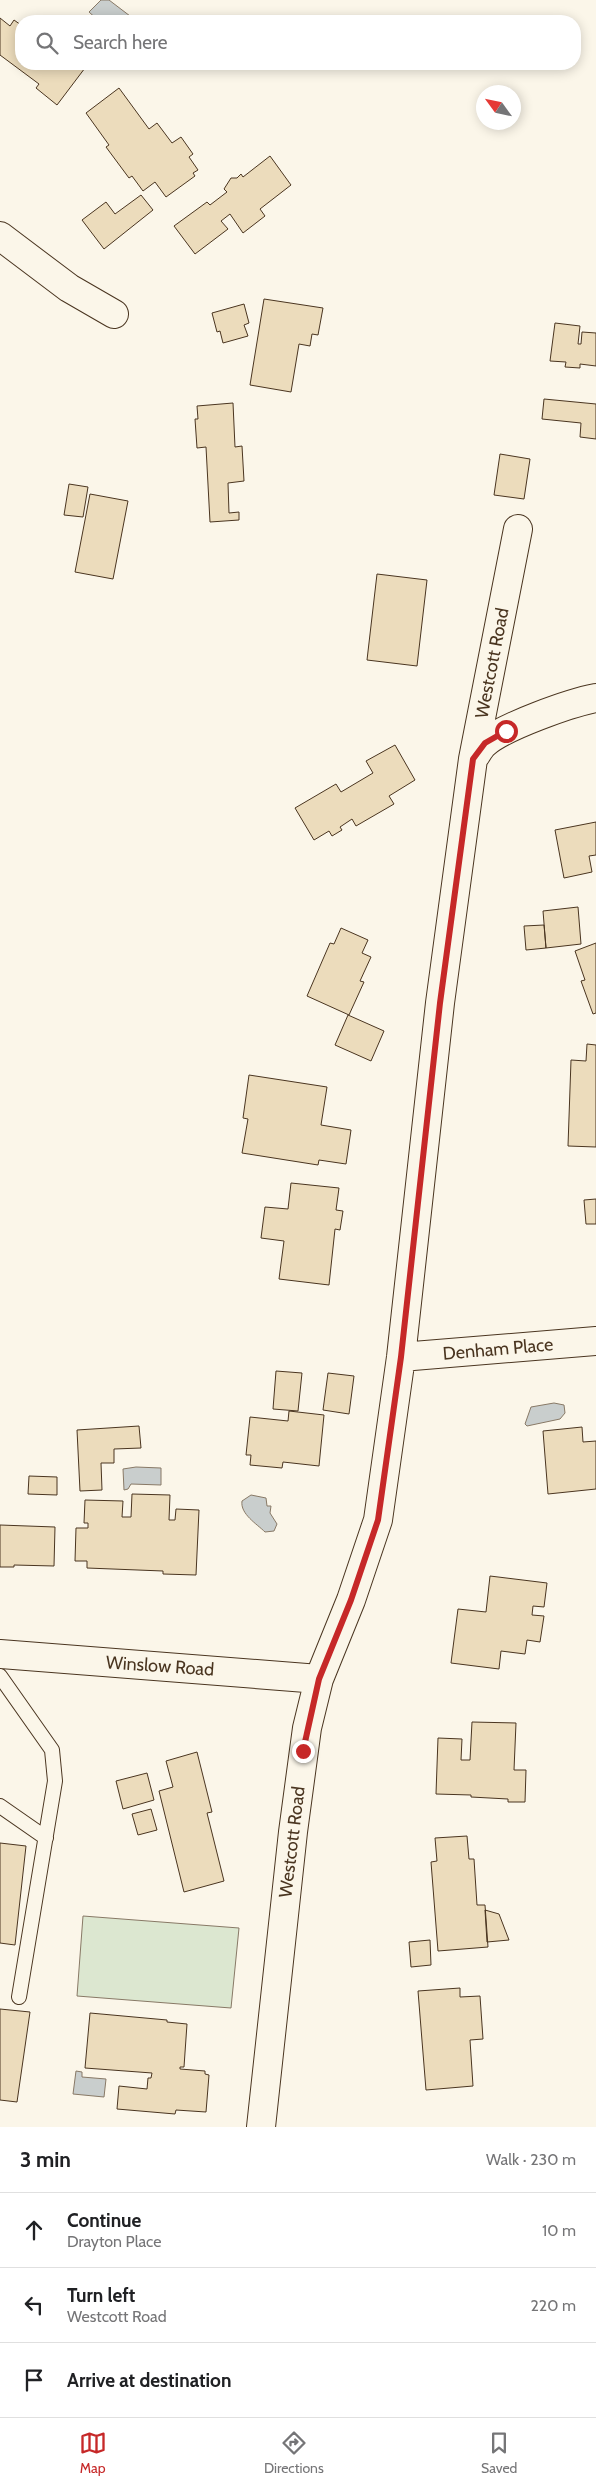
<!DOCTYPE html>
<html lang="en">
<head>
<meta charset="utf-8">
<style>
  body { margin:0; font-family:Cabin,sans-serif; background:#f2f2f2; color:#202124 }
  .compass { position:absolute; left:476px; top:85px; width:45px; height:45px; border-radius:50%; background:#fff; box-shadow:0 2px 12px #0003; rotate:303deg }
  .stop { position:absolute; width:15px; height:15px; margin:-11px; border:4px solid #c62828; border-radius:50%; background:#fff }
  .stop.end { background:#c62828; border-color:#fff; box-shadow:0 1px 5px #0008 }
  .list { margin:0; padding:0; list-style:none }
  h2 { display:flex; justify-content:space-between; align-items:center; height:65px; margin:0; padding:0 20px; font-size:21px }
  h2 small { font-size:16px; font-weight:400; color:#757577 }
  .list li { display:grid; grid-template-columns:32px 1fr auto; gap:15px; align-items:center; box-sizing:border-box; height:75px; padding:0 20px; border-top:1px solid #e0e0e0 }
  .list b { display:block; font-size:19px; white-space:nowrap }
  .list p { margin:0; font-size:16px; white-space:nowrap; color:#757577 }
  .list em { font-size:16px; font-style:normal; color:#757577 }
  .icon { flex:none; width:28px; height:28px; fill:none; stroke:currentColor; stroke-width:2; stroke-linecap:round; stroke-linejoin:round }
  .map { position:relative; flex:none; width:596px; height:2127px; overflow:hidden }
  .search { position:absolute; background:#fff; box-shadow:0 2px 12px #0003; left:15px; right:15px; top:15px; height:55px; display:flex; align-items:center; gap:12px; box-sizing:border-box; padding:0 18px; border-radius:20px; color:#757577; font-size:19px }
  .sheet { height:290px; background:#fff }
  nav { display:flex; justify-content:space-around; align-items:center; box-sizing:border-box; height:70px; border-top:1px solid #e0e0e0; background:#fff; font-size:14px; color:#757577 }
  nav a { display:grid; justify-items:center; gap:2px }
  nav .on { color:#c62828 }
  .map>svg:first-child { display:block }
  .green { fill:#dce7d0; stroke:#887966 }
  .water { fill:#c9cecd; stroke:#887966 }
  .building { fill:#ecdcbc; stroke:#4a3520 }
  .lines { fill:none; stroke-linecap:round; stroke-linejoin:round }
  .service-casing { stroke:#4a3520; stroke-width:16 }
  .minor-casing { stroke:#4a3520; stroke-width:30 }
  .service { stroke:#fbf6e9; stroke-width:14 }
  .minor { stroke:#fbf6e9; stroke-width:28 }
  .route { stroke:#c62828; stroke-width:6 }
  .labels { text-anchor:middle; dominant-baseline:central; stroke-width:4; stroke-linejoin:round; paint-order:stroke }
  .street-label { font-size:18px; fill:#4a3520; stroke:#fbf6e9 }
</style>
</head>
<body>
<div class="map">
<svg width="596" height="2127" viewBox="0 0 596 2127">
  <rect width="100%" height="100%" fill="#fbf6e9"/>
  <path class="green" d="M 83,1916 L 239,1928 L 231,2008 L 77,1996 Z"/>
  <path class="water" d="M 101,0 L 109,0 L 130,16 L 129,21 L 99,21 L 89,12 Z
    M 554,1403 L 564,1405 L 565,1413 L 560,1419 L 527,1426 L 525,1424 L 531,1407 Z
    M 136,1467 L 161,1468 L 161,1485 L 131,1484 L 128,1489 L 124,1490 L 123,1469 Z
    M 251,1495 L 266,1498 L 267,1506 L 271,1506 L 270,1513 L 277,1524 L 274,1531 L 265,1532 C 257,1524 240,1514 242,1501 Z
    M 76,2071 L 82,2072 L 82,2077 L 106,2079 L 104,2097 L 73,2094 Z"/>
  <path class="building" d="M 0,18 L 10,26 L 14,20 L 21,25 L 21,64 L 88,64 L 57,105 L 36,88 L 39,84 L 0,55 Z
    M 119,88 L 149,129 L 157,123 L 172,143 L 181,137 L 193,154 L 189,157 L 198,170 L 193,173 L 195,176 L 166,197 L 155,182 L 143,191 L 132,176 L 129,178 L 106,147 L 109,145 L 86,113 Z
    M 270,156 L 291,185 L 260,209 L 265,216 L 243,233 L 230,214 L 221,221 L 228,229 L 195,254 L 174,226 L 207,202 L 210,205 L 227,192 L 224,189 L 231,178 L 237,178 L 241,174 L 243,177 Z
    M 141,195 L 153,210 L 104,249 L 82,220 L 106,202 L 115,214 Z
    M 264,299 L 323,308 L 318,335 L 312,334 L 310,346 L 299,344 L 291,392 L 250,385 Z
    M 244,304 L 249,323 L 244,325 L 248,336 L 223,343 L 220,331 L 217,332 L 212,313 Z
    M 555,323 L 580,326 L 578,344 L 581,344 L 582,332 L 596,333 L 596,366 L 580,364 L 580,368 L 565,367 L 566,362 L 550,361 Z
    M 544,399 L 596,404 L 596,439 L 580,437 L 581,423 L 542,419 Z
    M 233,403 L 235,447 L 242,446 L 244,481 L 228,483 L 229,513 L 239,512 L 239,520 L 210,522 L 206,447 L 197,448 L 195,419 L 198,419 L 197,406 Z
    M 500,454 L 530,459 L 524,499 L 494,495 Z
    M 69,484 L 88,487 L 83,517 L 64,515 Z
    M 90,494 L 128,501 L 113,579 L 75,572 Z
    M 377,574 L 427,580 L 417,666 L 367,660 Z
    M 395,745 L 415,780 L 389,796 L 394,804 L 356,826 L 352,819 L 340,827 L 342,830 L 332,836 L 329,831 L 314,840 L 295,808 L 336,784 L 341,792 L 373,773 L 366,761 Z
    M 596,822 L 596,855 L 589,856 L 592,872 L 564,878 L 555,830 Z
    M 578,907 L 581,944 L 546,948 L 543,911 Z
    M 544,925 L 546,948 L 526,950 L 524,926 Z
    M 341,928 L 368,940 L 362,953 L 371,957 L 360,981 L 364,982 L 349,1015 L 307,996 L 330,943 L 334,944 Z
    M 596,943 L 596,1013 L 593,1014 L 581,981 L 585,980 L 575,951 Z
    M 348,1015 L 384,1031 L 371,1061 L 335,1045 Z
    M 587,1044 L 596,1045 L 596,1147 L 568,1146 L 571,1060 L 586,1061 Z
    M 249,1075 L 327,1087 L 321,1125 L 351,1130 L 346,1164 L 319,1160 L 318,1165 L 242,1153 L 248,1119 L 243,1118 Z
    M 291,1183 L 339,1188 L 336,1210 L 343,1211 L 340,1230 L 335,1229 L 329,1285 L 279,1279 L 284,1241 L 261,1238 L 265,1207 L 288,1209 Z
    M 596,1199 L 596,1224 L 586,1224 L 584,1200 Z
    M 276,1371 L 302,1373 L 298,1411 L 273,1409 Z
    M 328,1373 L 354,1376 L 349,1414 L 323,1410 Z
    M 289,1411 L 324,1415 L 319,1466 L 283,1462 L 282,1468 L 250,1465 L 251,1455 L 246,1455 L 250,1417 L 288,1421 Z
    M 139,1426 L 141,1448 L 114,1449 L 114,1463 L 101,1463 L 102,1490 L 80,1491 L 77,1430 Z
    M 582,1427 L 583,1442 L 596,1441 L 596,1489 L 548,1494 L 543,1431 Z
    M 29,1476 L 57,1477 L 57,1495 L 28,1494 Z
    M 132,1494 L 170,1495 L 169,1520 L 175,1520 L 176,1509 L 199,1510 L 196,1575 L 163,1574 L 163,1571 L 87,1568 L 87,1561 L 75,1561 L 76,1528 L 88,1528 L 88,1523 L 84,1523 L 85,1500 L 123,1501 L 122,1517 L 131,1517 Z
    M 0,1525 L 55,1527 L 54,1566 L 14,1565 L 14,1567 L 0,1567 Z
    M 490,1576 L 547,1583 L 544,1607 L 533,1606 L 532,1615 L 544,1616 L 540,1642 L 527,1640 L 525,1654 L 501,1651 L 499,1669 L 451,1663 L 458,1609 L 486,1612 Z
    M 472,1722 L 516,1723 L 514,1770 L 526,1770 L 525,1802 L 508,1802 L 508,1799 L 471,1797 L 471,1795 L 436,1794 L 438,1738 L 462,1739 L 461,1760 L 470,1760 Z
    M 197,1752 L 212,1812 L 207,1813 L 224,1881 L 184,1892 L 159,1791 L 173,1787 L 166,1761 Z
    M 147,1773 L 154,1800 L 123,1809 L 116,1781 Z
    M 151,1809 L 157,1830 L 138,1835 L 132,1814 Z
    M 467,1836 L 469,1859 L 474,1859 L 477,1905 L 485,1905 L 488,1947 L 438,1951 L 431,1862 L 437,1861 L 435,1838 Z
    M 0,1843 L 26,1846 L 15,1945 L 0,1943 Z
    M 485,1910 L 499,1914 L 509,1940 L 487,1942 Z
    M 430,1940 L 431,1965 L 411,1967 L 409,1942 Z
    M 460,1988 L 460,1997 L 480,1996 L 483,2039 L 470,2040 L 473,2086 L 426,2090 L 418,1991 Z
    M 0,2009 L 30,2012 L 17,2102 L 0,2100 Z
    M 90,2013 L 167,2020 L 167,2022 L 187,2024 L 184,2067 L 180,2067 L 180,2069 L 205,2071 L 205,2074 L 209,2075 L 206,2112 L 176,2110 L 175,2114 L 117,2109 L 119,2086 L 147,2089 L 148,2078 L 151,2078 L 152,2073 L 85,2068 Z"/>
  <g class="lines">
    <g class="service-casing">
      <path id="service" d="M 0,1676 L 52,1750 L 55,1781 L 19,1997
        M 0,1806 L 46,1838"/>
    </g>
    <g class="minor-casing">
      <path id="minor" d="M 0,236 L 69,288 L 114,314
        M 473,759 C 477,754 480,747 485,743 C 505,726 570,703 596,698
        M 401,1357 L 596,1341
        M 0,1654 L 319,1679
        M 261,2127 L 293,1832 L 307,1728 L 319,1679 L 351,1600 L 378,1520 L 401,1357 L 440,1003 L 473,759 L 518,529"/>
    </g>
    <use href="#service" class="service"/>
    <use href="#minor" class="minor"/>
  </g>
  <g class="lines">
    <path class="route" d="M 303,1751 L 319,1679 L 351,1600 L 378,1520 L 401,1357 L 440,1003 L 473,759 L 485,743 L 506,731"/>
  </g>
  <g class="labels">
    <g class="street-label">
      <text transform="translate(492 663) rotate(-79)">Westcott Road</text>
      <text transform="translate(498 1349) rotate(-5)">Denham Place</text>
      <text transform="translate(160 1666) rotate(4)">Winslow Road</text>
      <text transform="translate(292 1842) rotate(-83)">Westcott Road</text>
    </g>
  </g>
</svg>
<svg class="compass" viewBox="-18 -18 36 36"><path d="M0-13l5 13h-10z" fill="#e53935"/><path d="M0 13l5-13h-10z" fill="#757577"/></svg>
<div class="stop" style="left:506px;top:731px"></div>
<div class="stop end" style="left:303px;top:1751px"></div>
<div class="search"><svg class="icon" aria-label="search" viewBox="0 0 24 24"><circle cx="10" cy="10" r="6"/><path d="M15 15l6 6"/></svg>Search here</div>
</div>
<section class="sheet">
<h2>3 min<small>Walk · 230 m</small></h2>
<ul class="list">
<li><svg class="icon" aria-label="ahead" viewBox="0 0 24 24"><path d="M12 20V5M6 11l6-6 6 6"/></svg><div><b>Continue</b><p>Drayton Place</p></div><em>10 m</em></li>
<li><svg class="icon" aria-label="left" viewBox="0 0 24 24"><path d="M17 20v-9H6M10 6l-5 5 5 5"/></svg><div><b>Turn left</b><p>Westcott Road</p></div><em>220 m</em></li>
<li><svg class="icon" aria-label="arrive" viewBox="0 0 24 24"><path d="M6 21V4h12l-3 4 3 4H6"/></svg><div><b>Arrive at destination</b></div></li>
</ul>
</section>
<nav>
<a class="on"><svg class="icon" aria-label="map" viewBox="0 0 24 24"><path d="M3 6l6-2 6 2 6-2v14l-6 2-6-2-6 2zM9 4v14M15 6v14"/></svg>Map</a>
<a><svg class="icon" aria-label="directions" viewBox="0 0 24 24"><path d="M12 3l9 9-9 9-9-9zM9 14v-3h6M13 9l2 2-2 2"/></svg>Directions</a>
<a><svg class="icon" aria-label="saved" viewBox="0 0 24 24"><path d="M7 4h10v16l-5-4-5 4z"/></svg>Saved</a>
</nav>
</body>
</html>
